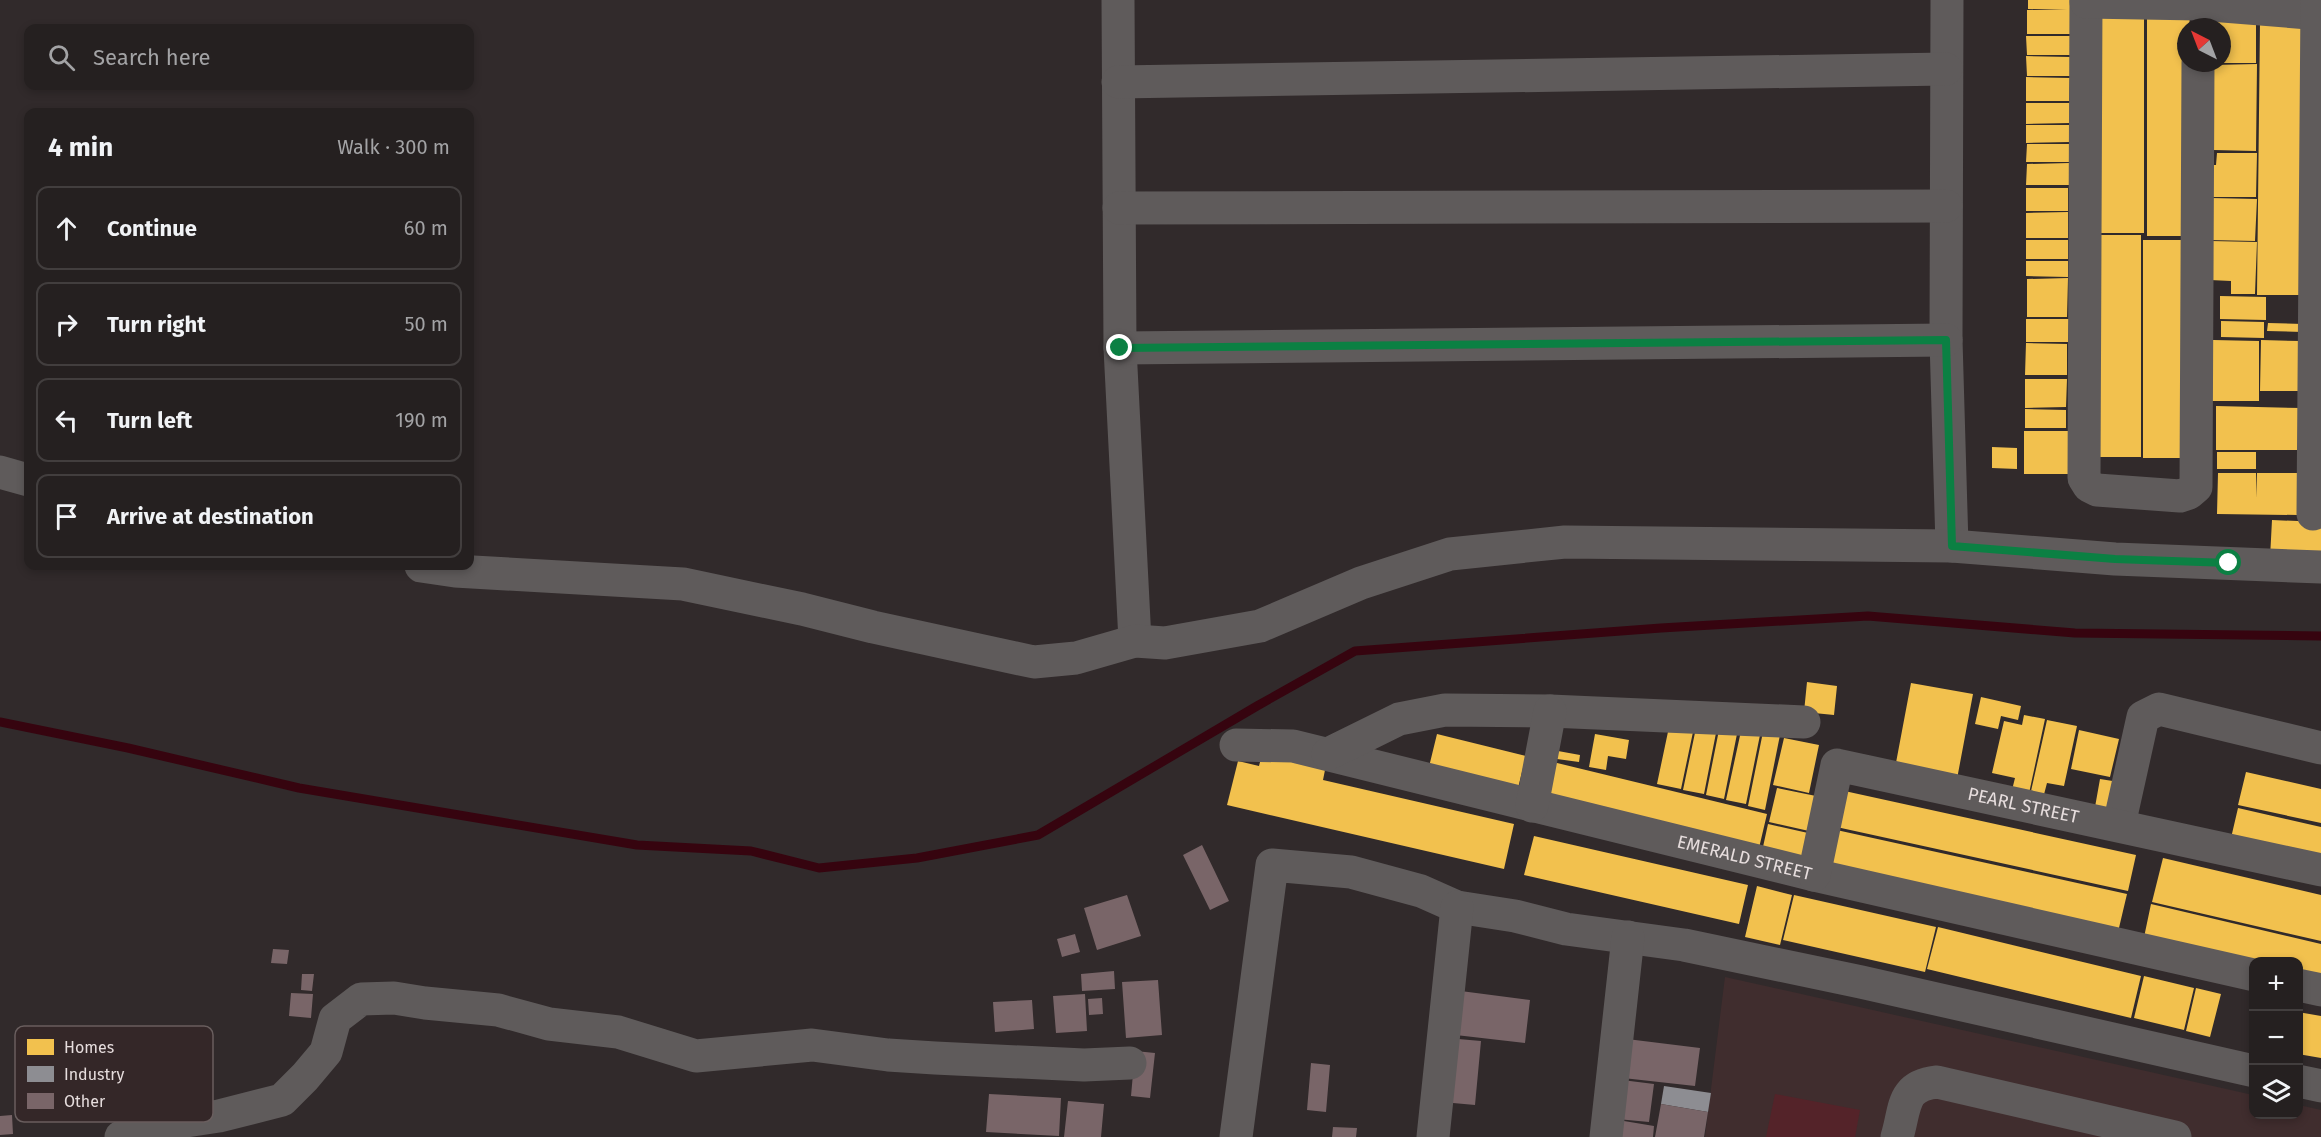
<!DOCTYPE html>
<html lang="en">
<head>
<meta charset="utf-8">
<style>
  body { margin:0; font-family:"Fira Sans",sans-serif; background:#2d2829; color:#f1f3f6 }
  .controls { position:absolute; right:18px; bottom:18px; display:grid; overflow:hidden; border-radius:12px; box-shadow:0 3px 9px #0003 }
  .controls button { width:54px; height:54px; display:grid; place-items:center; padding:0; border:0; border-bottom:2px solid #423e3e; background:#252020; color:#f1f3f6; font:30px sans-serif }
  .compass { position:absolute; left:2177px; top:18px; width:54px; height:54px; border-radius:50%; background:#252020; box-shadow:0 3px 9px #0003; rotate:318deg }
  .stop { position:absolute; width:18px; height:18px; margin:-14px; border:4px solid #0b8043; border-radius:50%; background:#fff }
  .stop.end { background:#0b8043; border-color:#fff; box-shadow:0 2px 6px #0008 }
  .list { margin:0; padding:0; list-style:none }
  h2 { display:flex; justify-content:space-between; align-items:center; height:78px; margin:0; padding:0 24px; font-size:26px }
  h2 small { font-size:20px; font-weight:400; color:#a3a3a5 }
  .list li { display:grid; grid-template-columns:39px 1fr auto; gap:18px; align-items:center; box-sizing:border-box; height:84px; margin:0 12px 12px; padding:0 12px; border:2px solid #423e3e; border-radius:12px }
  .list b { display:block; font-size:22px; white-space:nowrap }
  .list em { font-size:20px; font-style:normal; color:#a3a3a5 }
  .icon { flex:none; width:33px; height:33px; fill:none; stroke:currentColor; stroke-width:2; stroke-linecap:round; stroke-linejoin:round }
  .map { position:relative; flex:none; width:2321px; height:1137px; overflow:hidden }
  .search { position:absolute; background:#252020; box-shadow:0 3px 9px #0003; left:24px; top:24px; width:450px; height:66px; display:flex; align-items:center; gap:15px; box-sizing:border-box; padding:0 21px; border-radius:12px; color:#a3a3a5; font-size:22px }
  .panel { position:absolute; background:#252020; box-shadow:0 3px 9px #0003; left:24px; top:108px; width:450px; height:462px; border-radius:12px }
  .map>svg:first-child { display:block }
  .built { fill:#402d2e }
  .green { fill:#542329 }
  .homes { fill:#f2c14e }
  .industry { fill:#8d8d92 }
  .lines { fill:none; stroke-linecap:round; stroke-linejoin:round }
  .stream { stroke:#36040f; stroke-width:9 }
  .building { fill:#796568 }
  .minor { stroke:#5f5b5b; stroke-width:33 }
  .route { stroke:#0b8043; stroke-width:8 }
  .labels { text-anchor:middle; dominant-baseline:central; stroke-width:6; stroke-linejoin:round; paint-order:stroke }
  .street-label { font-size:18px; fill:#e6dddd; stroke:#342728 }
  .key { fill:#342728; stroke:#695e5e; stroke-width:1.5 }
  .key-label { font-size:16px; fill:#e6dddd }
</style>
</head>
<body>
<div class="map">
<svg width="2321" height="1137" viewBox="0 0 2321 1137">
  <rect width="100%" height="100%" fill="#312a2b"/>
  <path class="built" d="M 1725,977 L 2253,1095 L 2254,1114 L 2298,1114 L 2299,1105 L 2321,1110 L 2321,1137 L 1705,1137 Z"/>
  <path class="green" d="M 1775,1094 L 1860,1110 L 1855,1137 L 1766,1137 Z"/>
  <path class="homes" d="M 2028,0 L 2071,0 L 2071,34 L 2027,34 L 2027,10 L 2067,10 L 2028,9 Z
    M 2144,14 L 2144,233 L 2100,233 L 2099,15 Z
    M 2147,16 L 2190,16 L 2189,27 L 2186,27 L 2186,63 L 2190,236 L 2147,236 Z
    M 2256,21 L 2256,63 L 2222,63 L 2222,27 L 2217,27 L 2217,22 Z
    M 2260,21 L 2302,22 L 2299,295 L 2257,295 Z
    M 2026,36 L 2070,36 L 2070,55 L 2027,55 Z
    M 2026,56 L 2070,57 L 2070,76 L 2027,76 Z
    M 2257,64 L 2256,151 L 2213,150 L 2213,65 Z
    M 2026,77 L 2070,78 L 2069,101 L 2026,101 Z
    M 2026,103 L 2070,103 L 2070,123 L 2026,124 Z
    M 2026,125 L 2070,125 L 2069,142 L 2026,143 Z
    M 2027,144 L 2069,144 L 2069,162 L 2026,162 Z
    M 2217,153 L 2257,153 L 2256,197 L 2211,197 L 2212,165 L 2216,165 Z
    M 2069,163 L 2069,185 L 2026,185 L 2027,164 Z
    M 2026,188 L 2068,188 L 2068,211 L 2026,211 Z
    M 2211,198 L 2257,199 L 2255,241 L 2209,240 Z
    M 2068,212 L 2068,238 L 2026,238 L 2026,213 Z
    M 2100,235 L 2141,235 L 2141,457 L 2100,457 Z
    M 2026,240 L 2068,240 L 2068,259 L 2026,259 Z
    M 2143,240 L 2189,240 L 2189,458 L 2143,458 Z
    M 2211,241 L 2257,242 L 2255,294 L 2231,294 L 2231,281 L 2210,280 Z
    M 2026,261 L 2068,261 L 2068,277 L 2026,276 Z
    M 2068,278 L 2067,317 L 2027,317 L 2027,279 Z
    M 2220,296 L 2266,297 L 2266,320 L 2220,319 Z
    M 2026,319 L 2069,319 L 2068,342 L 2026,342 Z
    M 2221,321 L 2264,322 L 2264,338 L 2221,337 Z
    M 2268,323 L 2303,324 L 2303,332 L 2267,331 Z
    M 2213,340 L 2259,341 L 2259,401 L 2212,401 Z
    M 2261,340 L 2301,341 L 2300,391 L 2260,391 Z
    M 2026,343 L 2067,344 L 2067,375 L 2025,375 Z
    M 2025,379 L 2067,379 L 2066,407 L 2025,408 Z
    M 2216,406 L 2302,408 L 2301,450 L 2216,450 Z
    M 2025,409 L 2066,410 L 2066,428 L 2025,428 Z
    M 2024,431 L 2074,431 L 2074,474 L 2024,474 Z
    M 1992,447 L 2017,448 L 2017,469 L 1992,468 Z
    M 2217,452 L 2256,452 L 2256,469 L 2217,469 Z
    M 2218,473 L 2256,473 L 2257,498 L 2257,473 L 2299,473 L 2298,515 L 2217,514 Z
    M 2272,520 L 2321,522 L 2321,560 L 2270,558 Z
    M 1807,682 L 1837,686 L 1834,715 L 1804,712 Z
    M 1911,683 L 1973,694 L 1957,779 L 1895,768 Z
    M 1981,697 L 2021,706 L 2018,720 L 2001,716 L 1998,729 L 1975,724 Z
    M 2024,715 L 2045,719 L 2028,798 L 2011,794 L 2015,778 L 1992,773 L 2004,721 L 2022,725 Z
    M 2047,720 L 2077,726 L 2064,786 L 2047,783 L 2042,802 L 2029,800 Z
    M 1669,727 L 1693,732 L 1681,789 L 1657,784 Z
    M 1696,728 L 1716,733 L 1704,794 L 1683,790 Z
    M 1719,730 L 1737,734 L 1724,799 L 1706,795 Z
    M 2079,730 L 2119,739 L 2110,777 L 2071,769 Z
    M 1741,731 L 1760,735 L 1746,804 L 1726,800 Z
    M 1763,732 L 1780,735 L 1765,810 L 1748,806 Z
    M 1437,734 L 1526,756 L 1517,792 L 1428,771 Z
    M 1595,734 L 1629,740 L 1626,759 L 1608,756 L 1606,770 L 1589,767 Z
    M 1784,738 L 1819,745 L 1809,793 L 1773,785 Z
    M 1558,751 L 1580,755 L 1579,762 L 1557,759 Z
    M 1262,754 L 1325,770 L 1323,780 L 1514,824 L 1504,869 L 1227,805 L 1238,761 L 1259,766 Z
    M 1553,762 L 1767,814 L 1759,848 L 1544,797 Z
    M 2246,772 L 2321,789 L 2321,823 L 2238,805 Z
    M 2100,779 L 2119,782 L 2114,810 L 2095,807 Z
    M 1777,788 L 1816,796 L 1809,831 L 1769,822 Z
    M 1840,790 L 2136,855 L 2128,891 L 1832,826 Z
    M 2238,808 L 2321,827 L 2321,858 L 2231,838 Z
    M 1768,824 L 1808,833 L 1801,864 L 1761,856 Z
    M 1832,829 L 2127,894 L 2118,932 L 1823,868 Z
    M 1534,836 L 1748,885 L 1739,924 L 1524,875 Z
    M 2163,858 L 2321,895 L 2321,941 L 2152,902 Z
    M 1757,886 L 1792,895 L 1780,945 L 1745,937 Z
    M 1794,895 L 1936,927 L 1925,972 L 1783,940 Z
    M 2151,904 L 2321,944 L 2321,983 L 2298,977 L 2298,962 L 2253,962 L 2143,942 Z
    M 1938,927 L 2141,976 L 2131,1018 L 1927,969 Z
    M 2144,976 L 2194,988 L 2184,1030 L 2134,1018 Z
    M 2196,988 L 2221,994 L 2210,1037 L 2186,1031 Z
    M 2298,1012 L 2321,1016 L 2321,1058 L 2298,1054 Z"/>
  <path class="industry" d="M 1664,1086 L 1711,1093 L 1708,1112 L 1661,1104 Z"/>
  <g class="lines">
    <path class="stream" d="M 0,722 L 128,748 L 299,788 L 637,845 L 751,851 L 819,868 L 917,858 L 1038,835 L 1257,706 L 1355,651 L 1661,628 L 1868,616 L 2075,633 L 2321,636"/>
  </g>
  <path class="building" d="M 1202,845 L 1229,901 L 1210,910 L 1183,855 Z
    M 1127,895 L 1141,936 L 1097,950 L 1084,908 Z
    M 1075,934 L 1080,952 L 1062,957 L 1057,939 Z
    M 273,949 L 289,950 L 287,964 L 271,963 Z
    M 1114,971 L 1115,989 L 1082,991 L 1081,974 Z
    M 302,974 L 314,974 L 312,991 L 301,990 Z
    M 1158,980 L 1162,1035 L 1126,1038 L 1122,982 Z
    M 1453,990 L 1530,1000 L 1525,1043 L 1447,1034 Z
    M 291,993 L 313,994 L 311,1018 L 289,1016 Z
    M 1085,994 L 1087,1031 L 1056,1033 L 1053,996 Z
    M 1102,998 L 1103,1014 L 1089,1015 L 1088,999 Z
    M 1032,1000 L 1034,1029 L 995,1032 L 993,1002 Z
    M 1447,1038 L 1481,1041 L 1475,1105 L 1442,1102 Z
    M 1627,1039 L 1700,1048 L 1695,1086 L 1623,1078 Z
    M 1135,1051 L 1155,1053 L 1150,1098 L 1131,1096 Z
    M 1311,1063 L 1330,1065 L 1326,1112 L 1307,1110 Z
    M 1622,1080 L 1654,1084 L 1649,1122 L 1617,1119 Z
    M 989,1094 L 1061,1098 L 1059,1136 L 986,1132 Z
    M 1068,1101 L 1104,1104 L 1101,1137 L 1064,1137 Z
    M 1661,1104 L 1708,1112 L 1704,1137 L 1655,1137 Z
    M 12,1115 L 13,1134 L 0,1135 L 0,1116 Z
    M 1618,1120 L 1654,1126 L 1653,1137 L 1616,1137 Z
    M 1333,1127 L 1357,1128 L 1356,1137 L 1332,1137 Z"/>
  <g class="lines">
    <g class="minor">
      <path d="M 1118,0 L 1120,348 L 1135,641"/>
      <path d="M 1947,0 L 1946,340 L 1952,546"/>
      <path d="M 2086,0 L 2084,478 L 2089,486 L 2097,490 L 2180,496 L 2189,493 L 2196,487 L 2198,63"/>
      <path d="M 2086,2 L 2198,4 L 2321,14"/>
      <path d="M 1118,82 L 1946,69"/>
      <path d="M 1119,208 L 1946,206"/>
      <path d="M 1120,348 L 1946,340"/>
      <path d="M 0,472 L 28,480"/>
      <path d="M 2313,514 L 2317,0"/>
      <path d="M 421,566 L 455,571 L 683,584 L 802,609 L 873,627 L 1034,662 L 1076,658 L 1135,641 L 1165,643 L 1260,626 L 1361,583 L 1450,554 L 1565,542 L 1952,546 L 2115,559 L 2321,567"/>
      <path id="s1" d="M 1236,745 L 1293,746 L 1814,875 L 2254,975"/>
      <path d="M 1328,754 L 1399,719 L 1445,710 L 1550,711 L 1804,722"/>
      <path d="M 1532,806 L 1550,711"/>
      <path d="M 2119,825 L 2143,717 L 2159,709 L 2321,748"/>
      <path id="s2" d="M 1814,875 L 1837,765 L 2321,870"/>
      <path d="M 2298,985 L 2321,990"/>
      <path d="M 2298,1081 L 2321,1086"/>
      <path d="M 121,1137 L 159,1125 L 219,1116 L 282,1100 L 305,1077 L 326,1052 L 335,1019 L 361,999 L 394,998 L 425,1003 L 498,1010 L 549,1024 L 618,1032 L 696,1056 L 812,1045 L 888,1055 L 935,1058 L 1084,1065 L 1130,1063"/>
      <path d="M 1236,1137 L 1272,865 L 1351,872 L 1421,891 L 1457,907 L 1515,916 L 1566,929 L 1684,945 L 1861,982 L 2254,1071"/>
      <path d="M 1433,1137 L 1457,907"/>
      <path d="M 1606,1137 L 1628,937"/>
      <path d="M 1897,1137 C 1906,1107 1901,1086 1937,1082 L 2175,1137"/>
    </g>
  </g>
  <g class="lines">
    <path class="route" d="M 1120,348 L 1946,340 L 1952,546 L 2115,559 L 2229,563"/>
  </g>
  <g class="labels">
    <g class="street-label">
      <text stroke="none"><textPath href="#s2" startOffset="303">PEARL STREET</textPath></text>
      <text stroke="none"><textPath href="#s1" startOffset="522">EMERALD STREET</textPath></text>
    </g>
  </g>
  <rect x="15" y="1026" width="198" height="96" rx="9" class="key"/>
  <rect x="27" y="1039" width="27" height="16" fill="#f2c14e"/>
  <rect x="27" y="1066" width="27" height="16" fill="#8d8d92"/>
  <rect x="27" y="1093" width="27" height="16" fill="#796568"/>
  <g class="key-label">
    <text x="64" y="1053">Homes</text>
    <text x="64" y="1080">Industry</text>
    <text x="64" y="1107">Other</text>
  </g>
</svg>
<div class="controls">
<button>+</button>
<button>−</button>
<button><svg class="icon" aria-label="layers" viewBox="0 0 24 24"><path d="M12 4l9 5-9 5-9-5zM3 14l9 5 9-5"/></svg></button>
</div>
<svg class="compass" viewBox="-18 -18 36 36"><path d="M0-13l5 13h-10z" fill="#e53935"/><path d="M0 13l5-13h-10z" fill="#a3a3a5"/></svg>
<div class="stop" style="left:2229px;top:563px"></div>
<div class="stop end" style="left:1120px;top:348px"></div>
<div class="search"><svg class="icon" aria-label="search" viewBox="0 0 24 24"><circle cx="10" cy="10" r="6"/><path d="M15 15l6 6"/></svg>Search here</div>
<section class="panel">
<h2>4 min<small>Walk · 300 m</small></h2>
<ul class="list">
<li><svg class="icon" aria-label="ahead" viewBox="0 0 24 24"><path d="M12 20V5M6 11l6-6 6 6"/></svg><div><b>Continue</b></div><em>60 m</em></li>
<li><svg class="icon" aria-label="right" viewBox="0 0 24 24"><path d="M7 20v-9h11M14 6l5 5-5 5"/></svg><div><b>Turn right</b></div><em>50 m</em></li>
<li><svg class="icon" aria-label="left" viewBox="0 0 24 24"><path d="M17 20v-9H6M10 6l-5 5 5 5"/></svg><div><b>Turn left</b></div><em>190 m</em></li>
<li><svg class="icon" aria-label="arrive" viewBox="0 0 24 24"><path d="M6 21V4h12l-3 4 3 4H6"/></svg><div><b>Arrive at destination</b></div></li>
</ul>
</section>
</div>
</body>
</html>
